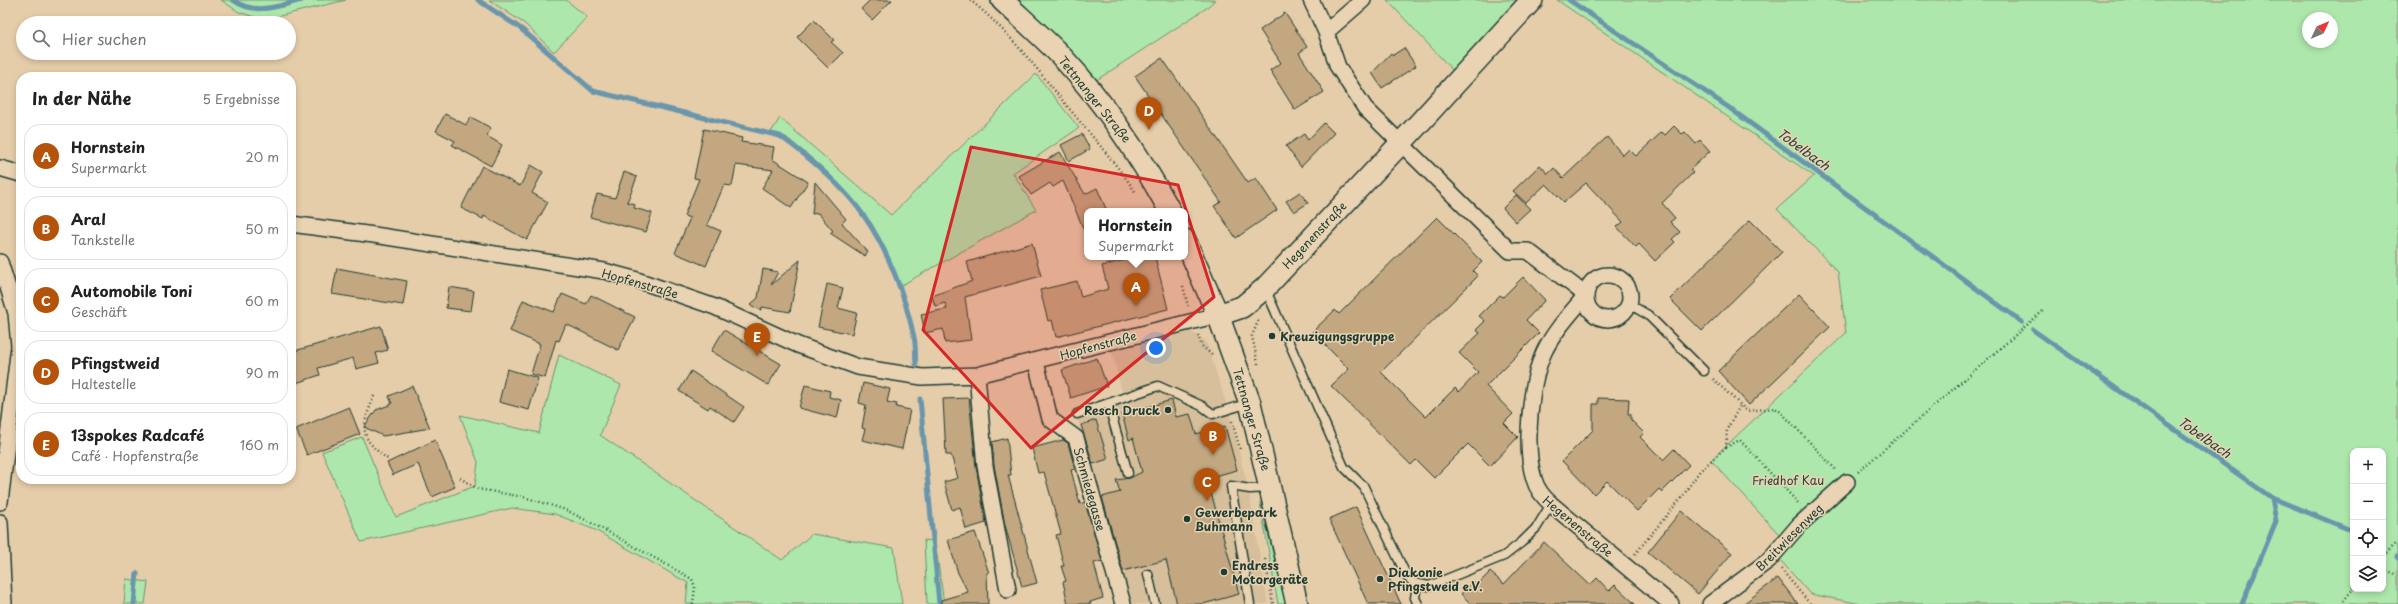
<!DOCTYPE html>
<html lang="de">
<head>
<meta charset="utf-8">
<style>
  body { margin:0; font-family:"Playpen Sans",sans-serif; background:#f6f6f6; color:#222 }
  .controls { position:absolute; right:12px; bottom:12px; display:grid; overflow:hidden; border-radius:8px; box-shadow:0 2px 6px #0003 }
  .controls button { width:36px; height:36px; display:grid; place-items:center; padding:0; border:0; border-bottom:1px solid #e0e0e0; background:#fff; color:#222; font:20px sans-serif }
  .compass { position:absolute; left:2302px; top:12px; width:36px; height:36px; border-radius:50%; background:#fff; box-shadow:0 2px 6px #0003; rotate:46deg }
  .you { position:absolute; left:1156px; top:348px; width:14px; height:14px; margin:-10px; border:3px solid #fff; border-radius:50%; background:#1a73e8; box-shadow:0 0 0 6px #1a73e833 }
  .badge { display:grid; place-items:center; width:26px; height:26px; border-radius:50%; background:#b45309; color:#fff; font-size:13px; font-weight:700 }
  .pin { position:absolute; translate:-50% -33px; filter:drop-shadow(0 1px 2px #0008) }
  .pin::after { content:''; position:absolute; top:21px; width:14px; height:12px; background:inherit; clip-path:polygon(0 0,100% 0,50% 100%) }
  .popup { position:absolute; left:1084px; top:208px; width:104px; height:52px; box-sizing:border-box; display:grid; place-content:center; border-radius:8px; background:#fff; filter:drop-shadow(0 1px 3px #0005); font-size:13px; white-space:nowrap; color:#767676 }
  .popup b { font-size:15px; color:#222 }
  .popup::after { content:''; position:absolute; left:50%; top:100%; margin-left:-8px; border:8px solid transparent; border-top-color:#fff }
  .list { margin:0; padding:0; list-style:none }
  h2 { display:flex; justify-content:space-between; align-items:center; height:52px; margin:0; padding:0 16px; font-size:17px }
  h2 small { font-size:13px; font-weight:400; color:#767676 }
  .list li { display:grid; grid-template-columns:26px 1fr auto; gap:12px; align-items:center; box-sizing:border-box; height:64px; margin:0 8px 8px; padding:0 8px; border:1px solid #e0e0e0; border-radius:16px }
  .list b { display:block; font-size:15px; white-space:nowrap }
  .list p { margin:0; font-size:13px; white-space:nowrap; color:#767676 }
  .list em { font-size:13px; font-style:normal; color:#767676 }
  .icon { flex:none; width:22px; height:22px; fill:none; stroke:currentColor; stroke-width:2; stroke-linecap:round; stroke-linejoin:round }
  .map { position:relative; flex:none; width:2398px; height:604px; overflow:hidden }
  .search { position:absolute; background:#fff; box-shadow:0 2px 6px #0003; left:16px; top:16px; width:280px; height:44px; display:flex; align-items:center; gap:10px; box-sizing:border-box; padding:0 14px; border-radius:22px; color:#767676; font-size:15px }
  .panel { position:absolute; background:#fff; box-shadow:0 2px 6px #0003; left:16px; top:72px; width:280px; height:412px; border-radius:16px }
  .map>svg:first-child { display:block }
  .built { fill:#d7bf9b }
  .green { fill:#aee7ac; stroke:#669270; fill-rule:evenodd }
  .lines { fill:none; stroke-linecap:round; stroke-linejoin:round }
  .stream { stroke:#6a96ab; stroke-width:5 }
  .building { fill:#c2a780; stroke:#1f3d34 }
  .lane-casing { stroke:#1f3d34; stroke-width:11 }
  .street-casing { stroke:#1f3d34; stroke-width:18 }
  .secondary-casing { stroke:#1f3d34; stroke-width:24 }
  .path { stroke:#1f3d34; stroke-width:2.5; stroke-dasharray:1 3; stroke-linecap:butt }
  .lane { stroke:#e9d3b2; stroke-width:8 }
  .street { stroke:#e9d3b2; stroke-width:15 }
  .secondary { stroke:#e9d3b2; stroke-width:21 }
  .marked { fill:#d62828; fill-opacity:0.2; stroke:#d62828; stroke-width:3; stroke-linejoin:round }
  .poi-dot { fill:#1f3d34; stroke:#e9d3b2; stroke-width:1.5 }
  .labels { text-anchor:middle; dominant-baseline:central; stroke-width:3; stroke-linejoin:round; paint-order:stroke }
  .street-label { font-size:12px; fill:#1f3d34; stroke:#e9d3b2 }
  .poi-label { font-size:12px; font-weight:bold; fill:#1f3d34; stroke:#e9d3b2; text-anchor:start }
  .park-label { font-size:12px; fill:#26463a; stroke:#e9d3b2 }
  .water-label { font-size:13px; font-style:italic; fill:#25443e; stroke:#e9d3b2 }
</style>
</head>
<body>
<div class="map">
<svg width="2398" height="604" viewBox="0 0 2398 604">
  <rect width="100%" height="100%" fill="#e6cdaa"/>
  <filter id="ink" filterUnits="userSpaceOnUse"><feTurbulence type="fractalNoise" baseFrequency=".025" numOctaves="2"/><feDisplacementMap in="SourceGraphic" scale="8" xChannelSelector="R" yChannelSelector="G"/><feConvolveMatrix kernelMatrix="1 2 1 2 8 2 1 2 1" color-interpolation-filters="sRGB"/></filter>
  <g filter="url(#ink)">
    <path class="built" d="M 1187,329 L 1206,341 L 1229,412 L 1249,492 L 1268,604 L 1132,604 L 1075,412 L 1123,396 L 1111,348 Z"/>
    <path class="green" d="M 221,0 L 346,0 L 263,20 L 239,12 Z
      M 489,0 L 566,0 L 587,17 L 554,52 L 525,24 Z
      M 1013,0 L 1215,0 L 1205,9 L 1095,81 Z
      M 1387,0 L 1523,0 L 1457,75 Z
      M 1557,0 L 2398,0 L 2398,604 L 1861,604 L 1810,594 L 1775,554 L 1786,542 L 1711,460 L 1846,333 L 1838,272 L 1777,209 L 1814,176 ZM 2308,18 L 2332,18 L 2332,42 L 2308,42 ZM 2353,451 L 2383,451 L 2383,589 L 2353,589 Z
      M 1036,74 L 1079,128 L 1013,173 L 1036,210 L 900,286 L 872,224 L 854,201 L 824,169 L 786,137 L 771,132 L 780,118 L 891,215 Z
      M 559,355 L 621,385 L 600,435 L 782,560 L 812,534 L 894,548 L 902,604 L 686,604 L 688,583 L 595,530 L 555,514 L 512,508 L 361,542 L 322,452 L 362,437 L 396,517 L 475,486 L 478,462 L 460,415 L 539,433 Z
      M 1260,502 L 1284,597 L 1286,604 L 1278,604 Z
      M 924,540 L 935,541 L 944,604 L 927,604 Z
      M 126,579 L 148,582 L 145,604 L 124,604 Z"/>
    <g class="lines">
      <path class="stream" d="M 233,0 C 255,16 278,6 302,0
        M 478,0 L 520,28 L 593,91 L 780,136 C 808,156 845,188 864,216 C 888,250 905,296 914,337 C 916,345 915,355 916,364
        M 1569,0 L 1728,107 L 2022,322
        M 2033,330 L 2272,498 L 2276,521 L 2242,604
        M 920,399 L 939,604
        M 2272,498 L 2353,531
        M 2397,557 L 2398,558
        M 134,604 L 137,573"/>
    </g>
    <path class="building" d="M 870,0 L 892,0 L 872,20 L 861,9 Z
      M 1285,13 L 1307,47 L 1299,53 L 1324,92 L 1295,110 L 1270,70 L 1281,63 L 1260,30 Z
      M 814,20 L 834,40 L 831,42 L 843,53 L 828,68 L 797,37 Z
      M 1404,48 L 1416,66 L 1382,88 L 1372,73 L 1391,53 L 1393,55 Z
      M 1162,58 L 1248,183 L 1256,178 L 1277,210 L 1236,238 L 1214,206 L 1221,202 L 1135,76 Z
      M 445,114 L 466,125 L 471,117 L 491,128 L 487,136 L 502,145 L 491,166 L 452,145 L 455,141 L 436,131 Z
      M 1324,123 L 1334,133 L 1301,167 L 1286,146 L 1304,134 L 1308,140 Z
      M 1674,126 L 1682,134 L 1685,132 L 1696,144 L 1700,140 L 1710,151 L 1690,170 L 1693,173 L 1662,203 L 1675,218 L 1670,222 L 1680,232 L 1672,239 L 1675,242 L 1655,261 L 1639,244 L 1636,247 L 1617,227 L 1623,222 L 1586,183 L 1564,202 L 1546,184 L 1526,203 L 1513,191 L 1540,165 L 1548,174 L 1554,168 L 1563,178 L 1607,137 L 1623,155 L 1629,149 L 1636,156 L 1662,132 L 1665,135 Z
      M 704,129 L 742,138 L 741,142 L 774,147 L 772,159 L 808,182 L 791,208 L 762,188 L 773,170 L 736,165 L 732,186 L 724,185 L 707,225 L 721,231 L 706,266 L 675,253 L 690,218 L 684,216 L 699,179 L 694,178 Z
      M 1082,134 L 1090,149 L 1069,161 L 1061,145 Z
      M 1060,152 L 1085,194 L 1097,188 L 1107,211 L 1087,211 L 1087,237 L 1063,181 L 1053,187 L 1050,183 L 1031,195 L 1019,176 Z
      M 531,165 L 543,172 L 532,193 L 548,202 L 527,240 L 484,216 L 483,219 L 461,208 L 482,166 L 520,186 Z
      M 624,172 L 637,177 L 627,202 L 635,204 L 634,208 L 652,213 L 646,232 L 590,217 L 597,194 L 615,198 Z
      M 815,182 L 846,219 L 842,223 L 868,252 L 865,256 L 830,233 L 833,231 L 818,213 L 812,214 Z
      M 1300,192 L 1308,203 L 1294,212 L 1286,201 Z
      M 1516,195 L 1530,209 L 1516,222 L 1503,208 Z
      M 1437,217 L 1482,262 L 1473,271 L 1478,276 L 1381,372 L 1426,417 L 1455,388 L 1459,392 L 1478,372 L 1459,353 L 1480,333 L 1476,330 L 1485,321 L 1479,316 L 1500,295 L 1503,297 L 1523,277 L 1545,300 L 1526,320 L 1539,333 L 1486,386 L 1513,414 L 1504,423 L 1518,437 L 1490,466 L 1468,444 L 1434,478 L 1416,460 L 1411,465 L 1331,386 L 1349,369 L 1312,332 L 1335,310 L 1339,314 Z
      M 1750,220 L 1782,252 L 1702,331 L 1670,299 Z
      M 1032,243 L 1041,276 L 965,297 L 971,340 L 945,343 L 943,329 L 925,333 L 921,314 L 947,309 L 945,303 L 935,306 L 932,296 L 972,281 L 967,262 Z
      M 1136,257 L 1155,257 L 1168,309 L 1056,337 L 1052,320 L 1048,321 L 1040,290 L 1077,281 L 1081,297 L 1108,289 L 1102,266 Z
      M 800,260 L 790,312 L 762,307 L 761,310 L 750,305 L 758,298 L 763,269 L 778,272 L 771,285 Z
      M 337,268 L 407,281 L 403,305 L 332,294 Z
      M 827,284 L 843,288 L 838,308 L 857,313 L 852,334 L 818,327 Z
      M 449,287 L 474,291 L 471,311 L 446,308 Z
      M 562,294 L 586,304 L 591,295 L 635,317 L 618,350 L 566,324 L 559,341 L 556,340 L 545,378 L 531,374 L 540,344 L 510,331 L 523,300 L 554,312 Z
      M 1799,294 L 1830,327 L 1749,405 L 1718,371 Z
      M 381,326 L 388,350 L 376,353 L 379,363 L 356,369 L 353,358 L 318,368 L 320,375 L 296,383 L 291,366 L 291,352 Z
      M 724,330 L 781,364 L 768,385 L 711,351 Z
      M 1097,358 L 1107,386 L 1071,398 L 1062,370 Z
      M 507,369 L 538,378 L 529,410 L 499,402 Z
      M 691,371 L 744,407 L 734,422 L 710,406 L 708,409 L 679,391 Z
      M 863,383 L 890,389 L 887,402 L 897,404 L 896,407 L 910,410 L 902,449 L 862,440 L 865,429 L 862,428 L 866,405 L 859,403 Z
      M 805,385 L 830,391 L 829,397 L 841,400 L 837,418 L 799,408 Z
      M 412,386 L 430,428 L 383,436 L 364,427 L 376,410 L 392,404 L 389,396 Z
      M 969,398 L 976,467 L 986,523 L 966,529 L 960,507 L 952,510 L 944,482 L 958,478 L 951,455 L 946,455 L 943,399 Z
      M 1598,398 L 1629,399 L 1628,414 L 1631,414 L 1631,420 L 1644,433 L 1640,437 L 1663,460 L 1674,449 L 1689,465 L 1662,492 L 1659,489 L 1637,511 L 1607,481 L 1594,494 L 1562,461 L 1593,430 L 1593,404 L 1598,404 Z
      M 1172,400 L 1176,417 L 1190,414 L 1196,434 L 1225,426 L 1237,470 L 1207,478 L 1239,594 L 1203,604 L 1177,604 L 1166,560 L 1123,571 L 1102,497 L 1120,492 L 1116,480 L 1130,478 L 1142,472 L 1133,438 L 1129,440 L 1122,414 Z
      M 349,407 L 360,434 L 307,455 L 296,429 Z
      M 1096,420 L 1108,459 L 1093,464 L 1081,425 Z
      M 1007,438 L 1011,475 L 1008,475 L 1037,583 L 1022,587 L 1005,525 L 994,465 L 992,442 Z
      M 435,440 L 455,487 L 432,497 L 418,464 L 393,475 L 387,463 Z
      M 1063,440 L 1068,443 L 1075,469 L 1071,470 L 1080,504 L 1085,502 L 1102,561 L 1094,563 L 1103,598 L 1090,602 L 1091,604 L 1068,604 L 1063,582 L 1066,581 L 1061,566 L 1064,566 L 1056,535 L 1061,534 L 1044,472 L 1038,473 L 1032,448 Z
      M 1356,507 L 1401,604 L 1368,604 L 1329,519 Z
      M 1681,511 L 1732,553 L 1698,594 L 1648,552 Z
      M 975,532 L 989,573 L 987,573 L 988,604 L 941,604 L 941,600 L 968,592 L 958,573 L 948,540 Z
      M 1544,542 L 1590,585 L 1597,578 L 1609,591 L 1615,585 L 1635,604 L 1471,604 L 1461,594 L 1473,581 L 1477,585 L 1490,572 L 1504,584 Z
      M 1778,578 L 1798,604 L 1743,604 Z"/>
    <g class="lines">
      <g class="lane-casing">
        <path id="lane" d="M 1265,288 L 1344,467 L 1364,487 L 1407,577 L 1414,583 L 1429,586 L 1504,556 L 1522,542 L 1537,527 L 1551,504
          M 1629,304 L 1648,315 L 1704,371
          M 1108,403 L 1128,473
          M 1077,414 L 1158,386 L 1202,406 L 1213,414 L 1249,403
          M 1148,574 L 1155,604
          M 1417,584 L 1415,598 L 1418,604
          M 1250,604 L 1231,486 L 1250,489 L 1270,488"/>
      </g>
      <g class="street-casing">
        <path id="street" d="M 1311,0 L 1326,32 L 1338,67 L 1365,108 L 1510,251 L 1528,251 L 1586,295 C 1571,313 1554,331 1544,352 C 1530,383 1524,447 1534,479 C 1537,490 1543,497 1551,504 L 1671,604
          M 1326,32 L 1363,0
          M 0,168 L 21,174
          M 291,224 L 374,235 L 604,271 L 634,279 L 715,307 L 798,345 L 858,367 L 922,377 L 977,375 L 1218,315
          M 0,262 L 16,313 L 19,346 L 0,502
          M1586 297a22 22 0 1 1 44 0a22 22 0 1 1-44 0Z
          M 1036,362 L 1050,419 L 1076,438 L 1123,604
          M 977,375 L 985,466 L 1008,590
          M 0,522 L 4,604
          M 1710,604 L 1769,560 L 1799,525 L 1847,482"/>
      </g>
      <g class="secondary-casing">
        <path id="secondary" d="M 1002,0 C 1022,19 1043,37 1062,57 C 1105,103 1140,156 1170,211
          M 1185,240 L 1218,315 L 1250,403 L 1297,604
          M 1218,315 L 1242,307 L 1265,288 L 1401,143 L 1532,0"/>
      </g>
      <path class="path" d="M 970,0 C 1010,32 1040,73 1072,112 C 1094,139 1117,164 1136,193
        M 1183,286 L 1188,306
        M 1198,335 L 1202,346 L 1212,355
        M 1258,364 L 1252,336 L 1259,319
        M 1713,379 L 1747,411 L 1775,408 L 1781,412 L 1837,471
        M 374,396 C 361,430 358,437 389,460
        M 1232,421 L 1240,449
        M 1726,447 L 1740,440 L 1800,505
        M 1858,472 L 2043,311
        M 460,478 L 478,489 L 524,497 L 566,510 L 603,529 L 692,579 L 695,587 L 693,604
        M 1635,554 L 1682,497 L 1699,472 L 1726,447 L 1727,429 L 1740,406
        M 2383,556 L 2398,542
        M 1265,559 L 1273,604
        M 1781,569 L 1810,604
        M 2383,569 L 2398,575
        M 2341,604 L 2353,589"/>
      <use href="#lane" class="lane"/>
      <use href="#street" class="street"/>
      <use href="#secondary" class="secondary"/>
    </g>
  </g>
  <path class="marked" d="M 971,147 L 1178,185 L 1214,297 L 1031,448 L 923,330 Z"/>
  <g class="poi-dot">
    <circle cx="1272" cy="336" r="4"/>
    <circle cx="1168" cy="410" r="4"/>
    <circle cx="1187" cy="519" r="4"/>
    <circle cx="1224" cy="572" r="4"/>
    <circle cx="1380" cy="579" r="4"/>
  </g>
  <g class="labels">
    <g class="street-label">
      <text transform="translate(1095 99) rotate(51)">Tettnanger Straße</text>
      <text transform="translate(1314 235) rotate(-47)">Hegenenstraße</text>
      <text transform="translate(640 283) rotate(16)">Hopfenstraße</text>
      <text transform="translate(1098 345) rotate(-15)">Hopfenstraße</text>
      <text transform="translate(1252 419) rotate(74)">Tettnanger Straße</text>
      <text transform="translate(1090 489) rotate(74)">Schmiedegasse</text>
      <text transform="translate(1578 526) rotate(40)">Hegenenstraße</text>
      <text transform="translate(1789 537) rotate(-45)">Breitwiesenweg</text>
    </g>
    <g class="poi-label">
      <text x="1280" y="336">Kreuzigungsgruppe</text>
      <text x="1160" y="410" text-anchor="end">Resch Druck</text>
      <text x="1195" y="512">Gewerbepark<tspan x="1195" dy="14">Buhmann</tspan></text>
      <text x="1232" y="565">Endress<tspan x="1232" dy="14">Motorgeräte</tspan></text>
      <text x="1388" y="572">Diakonie<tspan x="1388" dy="14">Pfingstweid e.V.</tspan></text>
    </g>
    <g class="park-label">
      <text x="1788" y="480">Friedhof Kau</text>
    </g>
    <g class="water-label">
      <text transform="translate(1804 149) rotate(36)">Tobelbach</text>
      <text transform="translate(2205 437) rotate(35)">Tobelbach</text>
    </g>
  </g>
</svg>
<div class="controls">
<button>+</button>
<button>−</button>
<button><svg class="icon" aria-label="locate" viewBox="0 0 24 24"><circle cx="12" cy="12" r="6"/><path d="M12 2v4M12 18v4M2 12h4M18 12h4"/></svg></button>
<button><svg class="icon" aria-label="layers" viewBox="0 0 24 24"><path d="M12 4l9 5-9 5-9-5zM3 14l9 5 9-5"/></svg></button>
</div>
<svg class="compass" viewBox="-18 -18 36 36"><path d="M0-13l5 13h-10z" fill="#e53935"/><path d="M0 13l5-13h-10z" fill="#767676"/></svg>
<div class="you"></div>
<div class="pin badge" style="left:1136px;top:306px">A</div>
<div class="popup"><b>Hornstein</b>Supermarkt</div>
<div class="pin badge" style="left:1213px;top:455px">B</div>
<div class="pin badge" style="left:1207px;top:501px">C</div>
<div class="pin badge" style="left:1149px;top:130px">D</div>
<div class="pin badge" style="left:757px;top:356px">E</div>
<div class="search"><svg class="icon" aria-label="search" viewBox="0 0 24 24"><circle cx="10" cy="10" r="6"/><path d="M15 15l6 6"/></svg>Hier suchen</div>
<section class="panel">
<h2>In der Nähe<small>5 Ergebnisse</small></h2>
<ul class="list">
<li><span class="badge">A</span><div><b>Hornstein</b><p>Supermarkt</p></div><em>20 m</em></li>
<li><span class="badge">B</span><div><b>Aral</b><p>Tankstelle</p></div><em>50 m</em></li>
<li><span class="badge">C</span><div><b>Automobile Toni</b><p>Geschäft</p></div><em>60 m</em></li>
<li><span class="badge">D</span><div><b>Pfingstweid</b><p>Haltestelle</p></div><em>90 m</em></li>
<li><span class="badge">E</span><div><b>13spokes Radcafé</b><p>Café · Hopfenstraße</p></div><em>160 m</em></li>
</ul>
</section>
</div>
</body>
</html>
